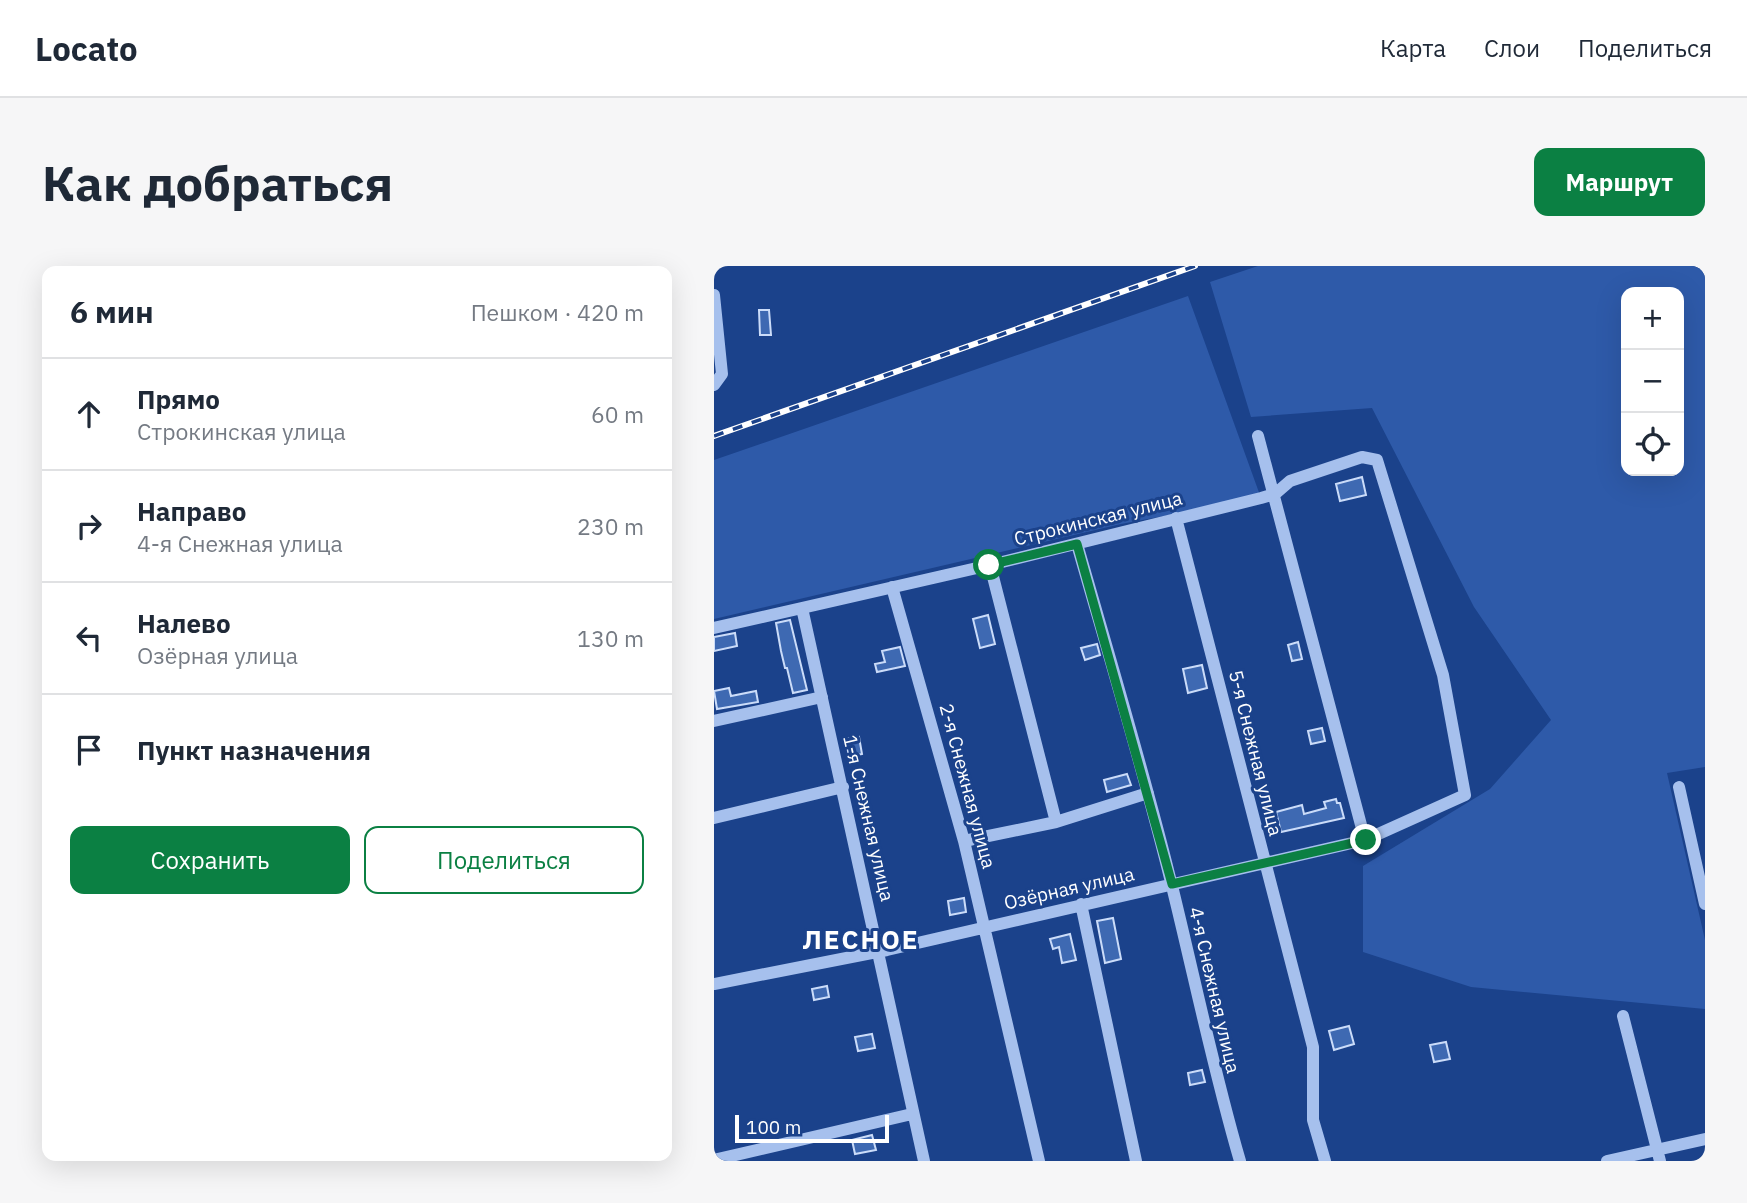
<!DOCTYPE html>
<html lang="ru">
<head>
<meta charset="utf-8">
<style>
  body { margin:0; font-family:"IBM Plex Sans",sans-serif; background:#f6f6f7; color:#1f2937 }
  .controls { position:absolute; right:21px; top:21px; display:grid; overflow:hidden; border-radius:14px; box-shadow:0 7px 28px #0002 }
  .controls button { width:63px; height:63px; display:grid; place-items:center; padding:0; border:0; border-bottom:2px solid #e0e1e3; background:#fff; color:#1f2937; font:35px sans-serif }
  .scale { position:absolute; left:21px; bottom:18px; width:154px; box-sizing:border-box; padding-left:7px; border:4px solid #fff; border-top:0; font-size:19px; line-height:24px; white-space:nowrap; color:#fff; -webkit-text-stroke:5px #1b428b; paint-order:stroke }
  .stop { position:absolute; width:21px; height:21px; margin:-16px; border:5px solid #0b8043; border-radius:50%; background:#fff }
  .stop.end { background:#0b8043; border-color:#fff; box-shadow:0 2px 7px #0008 }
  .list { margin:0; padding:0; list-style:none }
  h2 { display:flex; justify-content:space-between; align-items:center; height:91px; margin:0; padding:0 28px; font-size:30px }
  h2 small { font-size:23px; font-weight:400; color:#747a83 }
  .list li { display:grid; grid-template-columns:46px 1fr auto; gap:21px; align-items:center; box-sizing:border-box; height:112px; padding:0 28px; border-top:2px solid #e0e1e3 }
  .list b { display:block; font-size:26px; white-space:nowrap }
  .list p { margin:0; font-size:23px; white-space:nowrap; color:#747a83 }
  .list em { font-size:23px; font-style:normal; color:#747a83 }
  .actions { display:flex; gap:14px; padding:21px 28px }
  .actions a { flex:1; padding:16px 0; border:2px solid #0b8043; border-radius:14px; text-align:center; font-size:24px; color:#0b8043 }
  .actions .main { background:#0b8043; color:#fff }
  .icon { flex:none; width:38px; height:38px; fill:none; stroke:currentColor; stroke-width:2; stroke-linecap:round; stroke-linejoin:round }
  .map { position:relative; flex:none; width:991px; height:895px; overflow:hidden; border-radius:14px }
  header { display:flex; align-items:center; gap:42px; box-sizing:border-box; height:98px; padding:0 35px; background:#fff; border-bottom:2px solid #e0e1e3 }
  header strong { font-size:33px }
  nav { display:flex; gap:38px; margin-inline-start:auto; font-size:24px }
  .intro { display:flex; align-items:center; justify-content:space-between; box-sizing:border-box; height:168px; padding:0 42px }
  h1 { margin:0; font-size:49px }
  .button { padding:18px 32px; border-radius:14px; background:#0b8043; color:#fff; font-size:24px; font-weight:700 }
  main { display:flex; gap:42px; padding:0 42px }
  aside { flex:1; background:#fff; border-radius:14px; box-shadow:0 7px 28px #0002 }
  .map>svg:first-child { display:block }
  .green { fill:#2e5aa9; fill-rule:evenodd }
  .building { fill:#3e69b2; stroke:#cbdcf9; stroke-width:2 }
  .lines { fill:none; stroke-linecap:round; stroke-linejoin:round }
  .minor { stroke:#a6c0ed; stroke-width:12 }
  .rail-casing { stroke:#fff; stroke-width:6 }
  .rail { stroke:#1b428b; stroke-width:3.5; stroke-dasharray:10; stroke-linecap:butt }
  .route { stroke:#0b8043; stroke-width:9 }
  .labels { text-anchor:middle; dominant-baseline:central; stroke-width:6; stroke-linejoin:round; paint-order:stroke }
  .street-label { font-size:19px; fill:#fff; stroke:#1b428b }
  .district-label { font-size:26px; font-weight:bold; letter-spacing:2px; fill:#fff; stroke:#1b428b }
</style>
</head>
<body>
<header>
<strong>Locato</strong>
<nav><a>Карта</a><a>Слои</a><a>Поделиться</a></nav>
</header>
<div class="intro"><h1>Как добраться</h1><a class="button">Маршрут</a></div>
<main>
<aside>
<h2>6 мин<small>Пешком · 420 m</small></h2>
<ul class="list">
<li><svg class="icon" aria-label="ahead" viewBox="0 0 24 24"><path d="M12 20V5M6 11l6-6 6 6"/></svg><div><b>Прямо</b><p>Строкинская улица</p></div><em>60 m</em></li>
<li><svg class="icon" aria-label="right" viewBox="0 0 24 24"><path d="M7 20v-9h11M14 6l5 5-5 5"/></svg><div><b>Направо</b><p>4-я Снежная улица</p></div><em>230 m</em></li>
<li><svg class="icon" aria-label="left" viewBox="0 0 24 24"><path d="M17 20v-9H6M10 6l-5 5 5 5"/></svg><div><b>Налево</b><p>Озёрная улица</p></div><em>130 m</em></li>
<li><svg class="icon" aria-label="arrive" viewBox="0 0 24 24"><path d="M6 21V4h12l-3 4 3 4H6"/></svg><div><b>Пункт назначения</b></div></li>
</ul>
<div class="actions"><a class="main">Сохранить</a><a>Поделиться</a></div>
</aside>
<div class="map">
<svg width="991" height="895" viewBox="0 0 991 895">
  <rect width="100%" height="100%" fill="#1b428b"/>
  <path class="green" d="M 544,0 L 991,0 L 991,501 L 953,507 L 991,674 L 991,743 L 757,721 L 649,686 L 649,600 L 776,523 L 837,454 L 760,341 L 658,142 L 537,151 L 496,16 ZM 965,26 L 965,205 L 912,205 L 912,26 Z
    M 474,30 L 547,232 L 407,258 L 0,353 L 0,194 Z"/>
  <path class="building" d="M 45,44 L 55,44 L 57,69 L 46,69 Z
    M 648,211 L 652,229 L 626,235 L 622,218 Z
    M 274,349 L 281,378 L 266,382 L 259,353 Z
    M 76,354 L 93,424 L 79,427 L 73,402 L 71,402 L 67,385 L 62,357 Z
    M 21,367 L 23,380 L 0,385 L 0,371 Z
    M 584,376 L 588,393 L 578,395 L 574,379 Z
    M 383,378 L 386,389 L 371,394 L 367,382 Z
    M 186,381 L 191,400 L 163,406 L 161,398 L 171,396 L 168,385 Z
    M 488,399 L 493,422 L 474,427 L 469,403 Z
    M 15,422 L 17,430 L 42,425 L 44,436 L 3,443 L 0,425 Z
    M 608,462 L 611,475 L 597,478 L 594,465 Z
    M 145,471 L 148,488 L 135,491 L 132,473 Z
    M 413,508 L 417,519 L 393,526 L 390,514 Z
    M 622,533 L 623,537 L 626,537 L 630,552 L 567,566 L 562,546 L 588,539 L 590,548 L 612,542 L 610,536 Z
    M 250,632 L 252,646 L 236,649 L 234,635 Z
    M 399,652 L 407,693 L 391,697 L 383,655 Z
    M 356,668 L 362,694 L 348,697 L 345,681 L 339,683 L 336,673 Z
    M 113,720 L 115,731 L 100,734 L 98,723 Z
    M 635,760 L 640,778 L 620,784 L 615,765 Z
    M 158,768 L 161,782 L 144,785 L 141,771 Z
    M 732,776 L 736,793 L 720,796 L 716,779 Z
    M 488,804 L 491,816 L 476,819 L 474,807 Z
    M 158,869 L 162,884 L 141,888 L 138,874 Z"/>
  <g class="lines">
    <path class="minor" d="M 0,29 L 8,108 L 0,119
      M 544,170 L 651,574
      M 462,252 L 599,781 L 599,854 L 611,895
      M 363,278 C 395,390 429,502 457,616 C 480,709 499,803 526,895
      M 276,299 L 342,556
      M 178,321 L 250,575 L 325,895
      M 88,342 L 210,895
      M 0,362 L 276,299 L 547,232 L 561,228 L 576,215 L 648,191 L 663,194 L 729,409 L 751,529 L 651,574 L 173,684 L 0,718
      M 0,455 L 108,431
      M 965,521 L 991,638
      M 0,552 L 129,521
      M 250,575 L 342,556 L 434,527
      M 367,638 L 422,895
      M 909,750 L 946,895
      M 0,894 L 198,848
      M 893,895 L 991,873"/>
    <g class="rail-casing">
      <path id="rail" d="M 0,170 L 481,0"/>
    </g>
    <use href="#rail" class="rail"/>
  </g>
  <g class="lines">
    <path class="route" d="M 275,299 L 363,278 L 458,618 L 652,574"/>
  </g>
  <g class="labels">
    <g class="street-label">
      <text transform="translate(384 252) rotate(-14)">Строкинская улица</text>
      <text transform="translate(542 487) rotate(76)">5-я Снежная улица</text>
      <text transform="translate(254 520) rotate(75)">2-я Снежная улица</text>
      <text transform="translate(155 552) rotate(77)">1-я Снежная улица</text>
      <text transform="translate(355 622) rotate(-13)">Озёрная улица</text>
      <text transform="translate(501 724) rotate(77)">4-я Снежная улица</text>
    </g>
    <g class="district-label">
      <text x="147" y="673">ЛЕСНОЕ</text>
    </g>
  </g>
</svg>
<div class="controls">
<button>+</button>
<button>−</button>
<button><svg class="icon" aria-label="locate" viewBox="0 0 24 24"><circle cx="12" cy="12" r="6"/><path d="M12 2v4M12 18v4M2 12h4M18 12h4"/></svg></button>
</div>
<div class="scale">100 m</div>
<div class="stop" style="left:275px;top:299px"></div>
<div class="stop end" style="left:652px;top:574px"></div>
</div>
</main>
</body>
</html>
